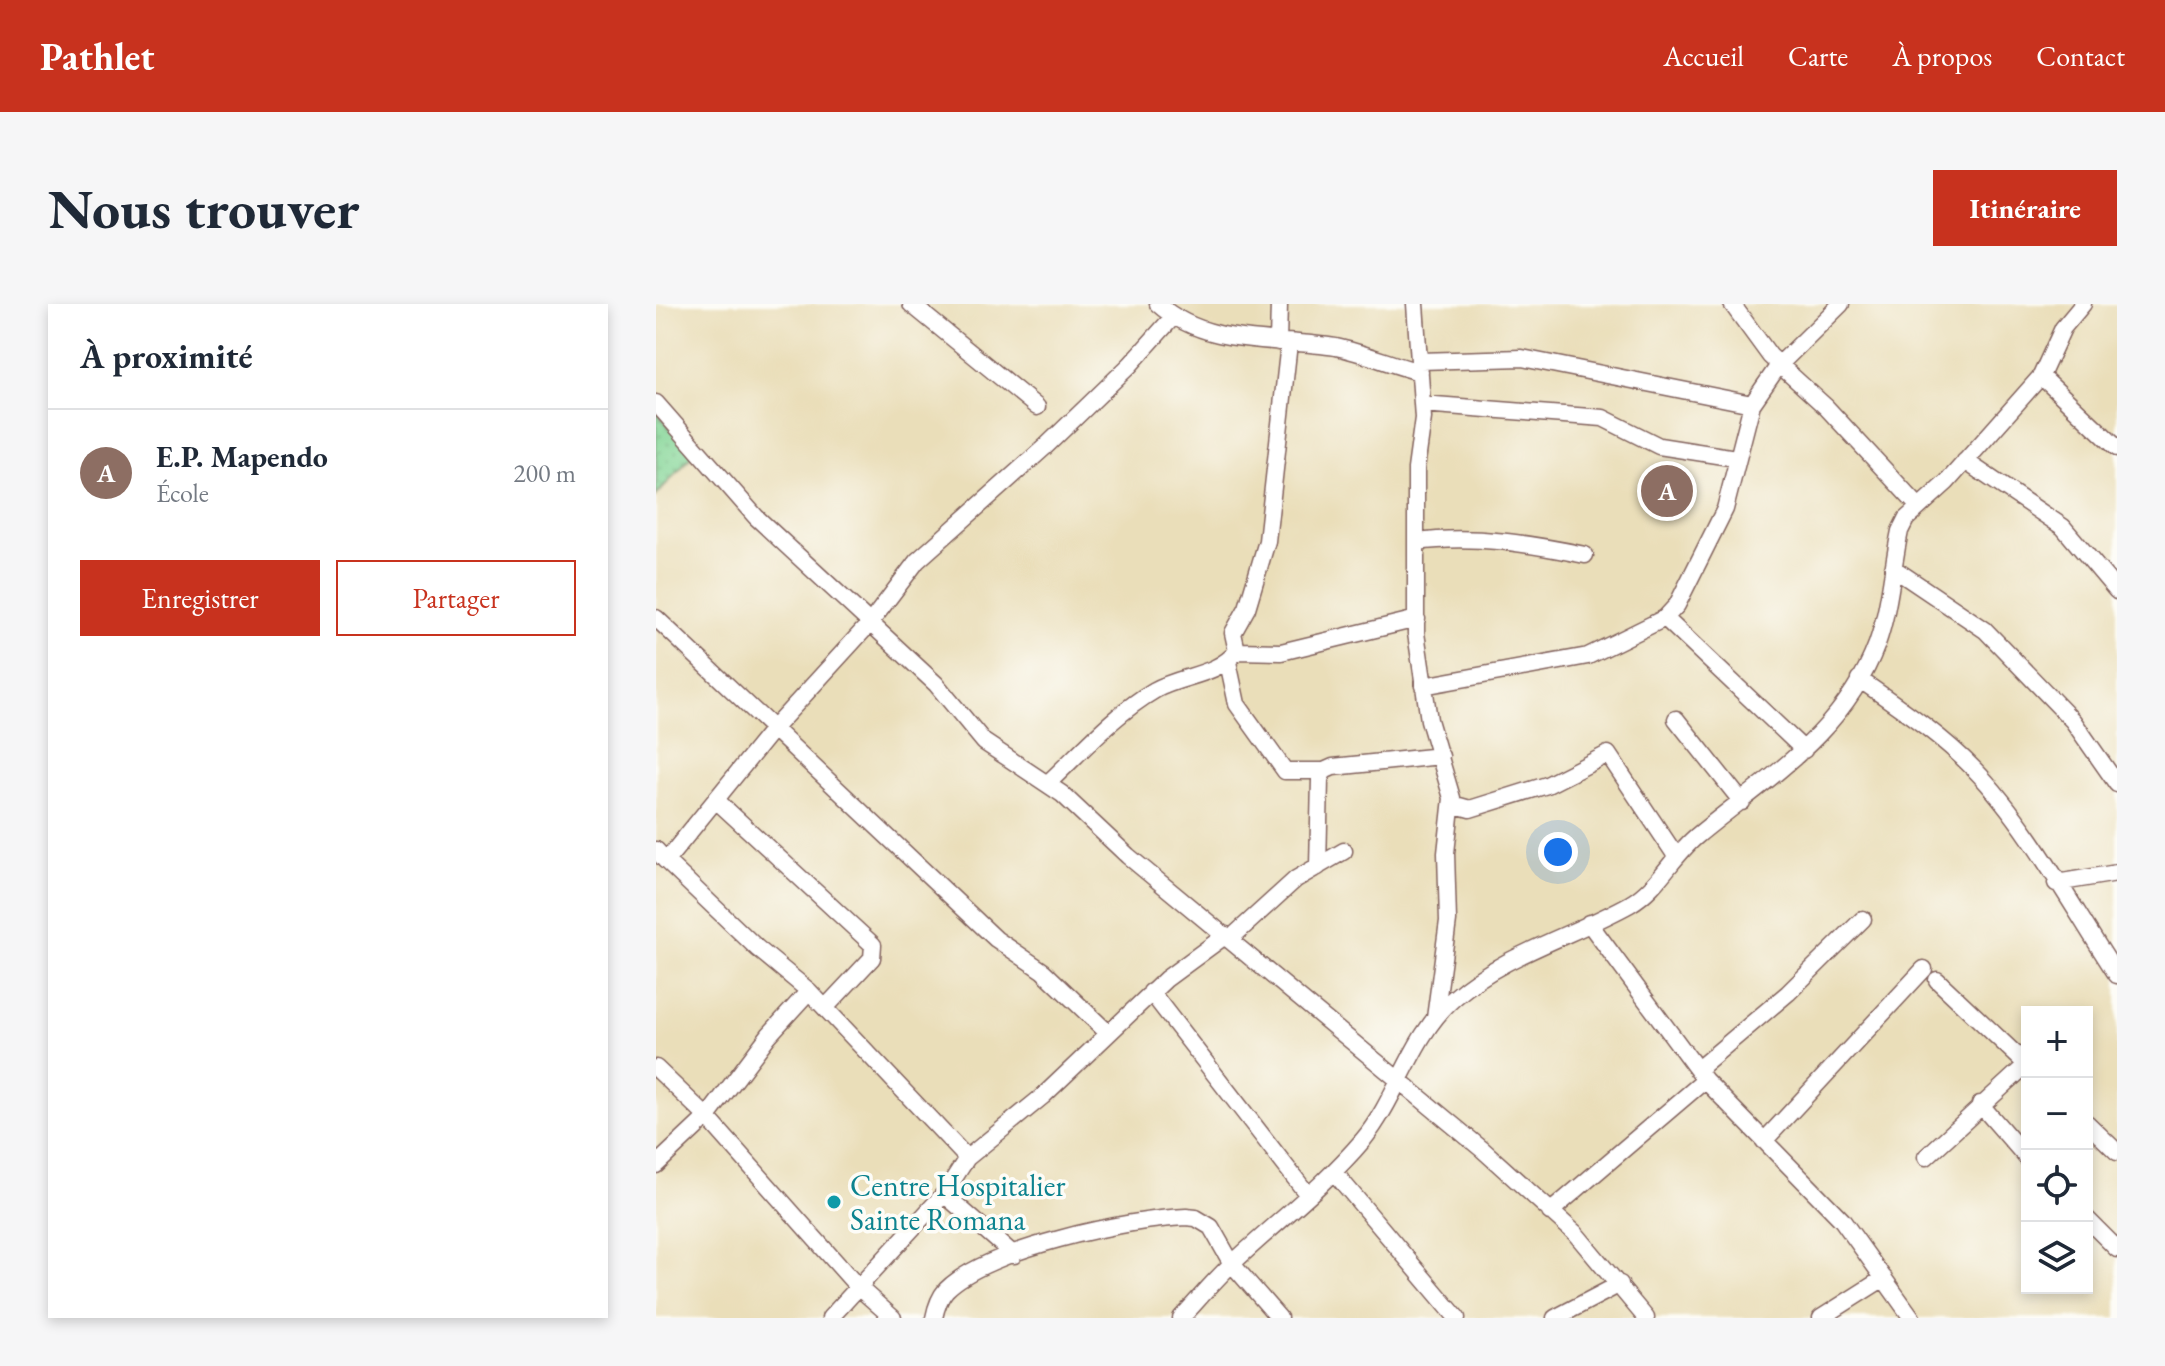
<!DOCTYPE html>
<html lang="fr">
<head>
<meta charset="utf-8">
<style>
  body { margin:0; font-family:"EB Garamond",serif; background:#f6f6f7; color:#1f2937 }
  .controls { position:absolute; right:24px; bottom:24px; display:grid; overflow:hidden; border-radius:0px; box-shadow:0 4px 12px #0003 }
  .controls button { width:72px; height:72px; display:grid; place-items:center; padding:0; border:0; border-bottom:2px solid #e0e1e3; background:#fff; color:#1f2937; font:40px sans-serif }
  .you { position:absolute; left:902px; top:548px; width:28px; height:28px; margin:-20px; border:6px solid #fff; border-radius:50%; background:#1a73e8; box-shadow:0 0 0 12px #1a73e833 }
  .badge { display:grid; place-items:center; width:52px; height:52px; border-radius:50%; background:#c8321e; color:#fff; font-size:26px; font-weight:700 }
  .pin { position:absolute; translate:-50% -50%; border:4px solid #fff; box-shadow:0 2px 8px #0006 }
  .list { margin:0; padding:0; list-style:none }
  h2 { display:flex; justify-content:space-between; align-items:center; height:104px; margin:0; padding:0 32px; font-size:34px }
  h2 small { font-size:26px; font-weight:400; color:#747a83 }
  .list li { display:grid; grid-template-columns:52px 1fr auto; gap:24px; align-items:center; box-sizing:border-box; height:128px; padding:0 32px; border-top:2px solid #e0e1e3 }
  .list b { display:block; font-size:30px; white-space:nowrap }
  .list p { margin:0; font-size:26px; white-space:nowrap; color:#747a83 }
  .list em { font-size:26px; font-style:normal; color:#747a83 }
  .actions { display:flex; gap:16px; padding:24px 32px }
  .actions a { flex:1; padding:18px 0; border:2px solid #c8321e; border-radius:0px; text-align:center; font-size:28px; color:#c8321e }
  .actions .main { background:#c8321e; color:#fff }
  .icon { flex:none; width:44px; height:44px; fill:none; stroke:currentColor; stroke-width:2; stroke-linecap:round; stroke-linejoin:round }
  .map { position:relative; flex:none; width:1461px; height:1014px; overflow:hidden; border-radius:0px }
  header { display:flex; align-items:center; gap:48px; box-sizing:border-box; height:112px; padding:0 40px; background:#c8321e; color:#fff }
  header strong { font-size:38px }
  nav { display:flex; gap:44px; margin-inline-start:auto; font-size:28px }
  .intro { display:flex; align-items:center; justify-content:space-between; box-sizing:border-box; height:192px; padding:0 48px }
  h1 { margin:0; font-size:56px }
  .button { padding:20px 36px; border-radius:0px; background:#c8321e; color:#fff; font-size:28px; font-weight:700 }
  main { display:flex; gap:48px; padding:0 48px }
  aside { flex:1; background:#fff; border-radius:0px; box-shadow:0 4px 12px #0003 }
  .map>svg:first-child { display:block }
  .grass { fill:url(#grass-dots); stroke:#677a61; stroke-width:2 }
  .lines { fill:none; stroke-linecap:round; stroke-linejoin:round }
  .minor-casing { stroke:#82625d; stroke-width:19 }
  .minor { stroke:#fff; stroke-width:16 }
  .culture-dot { fill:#0f9aa8; stroke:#fdfcf7; stroke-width:3 }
  .labels { text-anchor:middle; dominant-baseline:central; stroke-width:7; stroke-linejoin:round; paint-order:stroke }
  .culture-label { font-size:30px; fill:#0d838f; stroke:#fdfcf7; text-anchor:start }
</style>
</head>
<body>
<header>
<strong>Pathlet</strong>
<nav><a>Accueil</a><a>Carte</a><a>À propos</a><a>Contact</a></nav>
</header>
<div class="intro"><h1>Nous trouver</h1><a class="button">Itinéraire</a></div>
<main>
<aside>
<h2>À proximité<small></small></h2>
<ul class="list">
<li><span class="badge" style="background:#8d6e63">A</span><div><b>E.P. Mapendo</b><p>École</p></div><em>200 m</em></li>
</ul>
<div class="actions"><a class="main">Enregistrer</a><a>Partager</a></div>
</aside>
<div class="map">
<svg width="1461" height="1014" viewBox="0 0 1461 1014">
  <defs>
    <pattern id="grass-dots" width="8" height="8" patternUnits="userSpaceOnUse" patternTransform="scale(2)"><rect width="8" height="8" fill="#84d697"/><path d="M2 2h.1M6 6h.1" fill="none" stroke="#74b782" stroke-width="1.8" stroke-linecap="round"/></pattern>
  </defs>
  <rect width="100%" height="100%" fill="#fdfcf7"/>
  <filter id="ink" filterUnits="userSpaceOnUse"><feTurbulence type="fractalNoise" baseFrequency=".0125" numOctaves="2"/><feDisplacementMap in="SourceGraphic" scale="16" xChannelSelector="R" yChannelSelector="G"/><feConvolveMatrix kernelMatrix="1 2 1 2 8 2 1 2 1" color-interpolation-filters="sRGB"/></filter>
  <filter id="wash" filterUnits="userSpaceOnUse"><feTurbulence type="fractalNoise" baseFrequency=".006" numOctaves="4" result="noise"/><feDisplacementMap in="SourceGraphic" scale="32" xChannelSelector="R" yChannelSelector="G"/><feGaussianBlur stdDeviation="1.8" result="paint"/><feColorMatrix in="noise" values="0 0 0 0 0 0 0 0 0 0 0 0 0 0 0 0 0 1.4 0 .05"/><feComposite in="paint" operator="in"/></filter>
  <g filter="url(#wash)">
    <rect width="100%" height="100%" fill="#eadeb9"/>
    <path class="grass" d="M 0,107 L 37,150 L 0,192 Z"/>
  </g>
  <g filter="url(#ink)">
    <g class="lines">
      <g class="minor-casing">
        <path id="minor" d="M 255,0 L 381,103
          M 502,0 C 551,44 620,33 680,43 C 709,49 736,61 764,68
          M 759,0 L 767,114 L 760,165 L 760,329 L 773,416 L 796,494 L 790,549 L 792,617 L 779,714
          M 1076,0 L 1114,52 L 1170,103 L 1263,203
          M 622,38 L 623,0
          M 633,39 L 611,237 L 591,304 L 577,329 L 581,347 L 625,348 L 761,315
          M 764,57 L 866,54 L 1096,100
          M 1385,72 L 1461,144
          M 0,99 L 100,213 L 280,380 L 328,438 L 406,490 L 472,552 L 827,846 L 919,929 L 990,1014
          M 766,100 L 947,114 L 1003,142 L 1080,154
          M 1309,157 L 1407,223 L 1461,287
          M 761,238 C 816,230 875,240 929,251
          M 1237,264 L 1329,326 L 1417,417 L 1461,480
          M 0,314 L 340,635 L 387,667 L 451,728
          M 1009,314 L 1148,446
          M 572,358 L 581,400 L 629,467 L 668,467
          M 1203,375 C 1243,403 1284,430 1318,465 C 1372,520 1418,606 1461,671
          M 767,382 L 932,352 L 1009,314 L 1021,301 L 1069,205 L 1096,100 L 1123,61 L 1185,0
          M 1020,415 L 1086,498
          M 392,479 C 426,447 458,410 499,386 C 526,371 561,372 581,347
          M 60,496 L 217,641 L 216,654 L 169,704
          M 796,500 L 814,505 L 891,481 L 952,450 L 1020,552
          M 0,546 L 10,557 L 117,425 L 214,319 L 261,257 L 390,142 L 474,61 L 517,13
          M 10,557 L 101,644 L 153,687 L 311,854
          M 662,563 L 664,475 L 668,467 L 677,463 L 785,452
          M 1400,579 L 1461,569
          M 933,619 L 1049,776 L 1186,916 L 1256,1014
          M 574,635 L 640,575 L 688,547
          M 1281,676 L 1371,761
          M 495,688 L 652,891
          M 0,764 L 51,813 L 201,982 L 237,1014
          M 1043,764 L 1132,689 L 1207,615
          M 1324,800 L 1371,854
          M 1431,819 L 1461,848
          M 1108,837 L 1268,665
          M 1270,853 L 1370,761
          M 0,861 L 51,813 L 113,731 L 153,687
          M 678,868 L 801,1014
          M 288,890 L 358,951
          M 894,908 L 1049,776
          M 1431,915 L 1461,945
          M 174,1014 L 288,890 L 311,854 L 387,792 L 510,675 L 570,631
          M 278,1014 C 280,1004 283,994 290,986 C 330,945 473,915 530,913 L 540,914 L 555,923 L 576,960 L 623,1014
          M 525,1014 C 543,995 560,974 579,957 C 622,917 669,881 707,836 C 743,792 754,733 798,694 C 848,650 917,632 974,600 C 1003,583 1016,552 1042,531 C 1111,474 1188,429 1221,340 C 1234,303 1236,264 1244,227 L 1250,215 L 1291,178 L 1385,72 L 1407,24 L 1427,0
          M 899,1014 L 964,980
          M 1165,1014 L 1228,974"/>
      </g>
      <use href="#minor" class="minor"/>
    </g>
  </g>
  <circle class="culture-dot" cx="178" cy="898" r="8"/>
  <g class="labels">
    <g class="culture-label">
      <text x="194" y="881">Centre Hospitalier<tspan x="194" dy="34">Sainte Romana</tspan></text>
    </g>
  </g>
</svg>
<div class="controls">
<button>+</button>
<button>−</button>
<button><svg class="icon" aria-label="locate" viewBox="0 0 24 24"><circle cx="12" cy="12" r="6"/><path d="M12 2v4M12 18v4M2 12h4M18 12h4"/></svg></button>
<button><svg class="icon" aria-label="layers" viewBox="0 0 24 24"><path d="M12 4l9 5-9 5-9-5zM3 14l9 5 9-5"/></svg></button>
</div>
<div class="you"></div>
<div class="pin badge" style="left:1011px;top:187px;background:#8d6e63">A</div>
</div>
</main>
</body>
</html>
